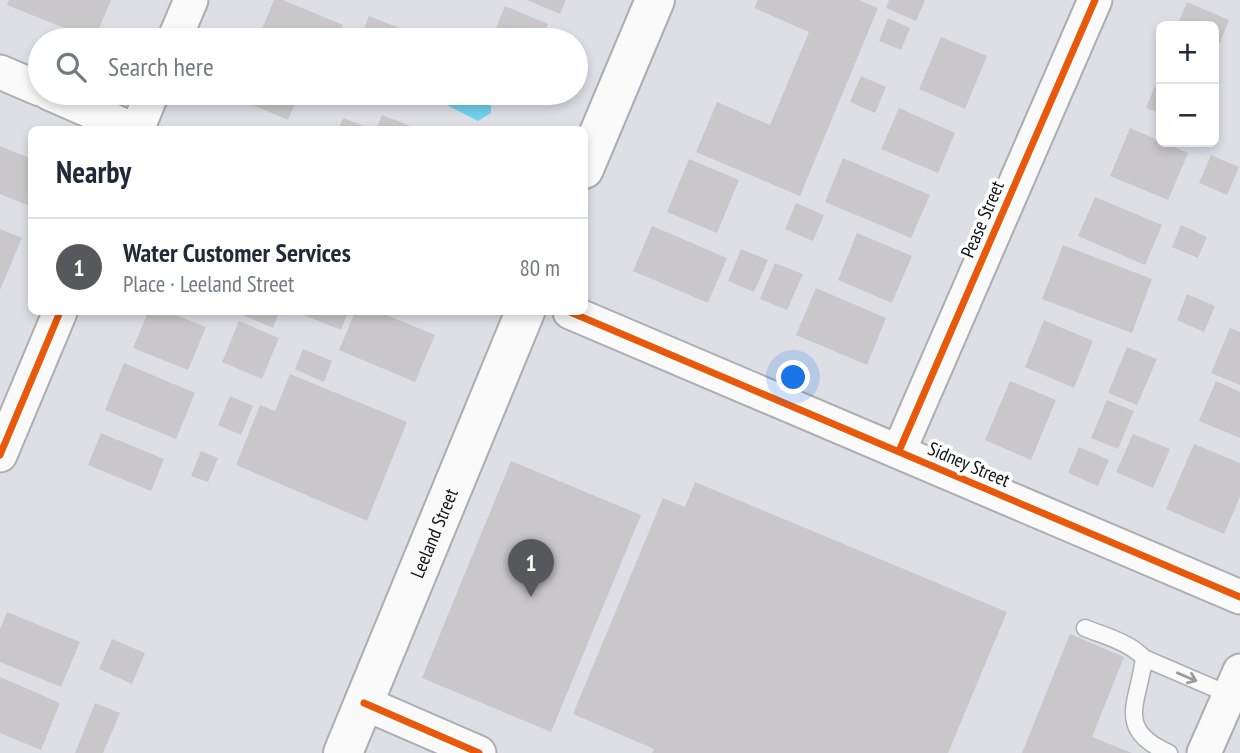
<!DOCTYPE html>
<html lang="en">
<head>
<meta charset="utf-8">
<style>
  body { margin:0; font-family:"PT Sans Narrow",sans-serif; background:#f2f2f3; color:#1f2937 }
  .controls { position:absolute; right:21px; top:21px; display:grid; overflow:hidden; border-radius:10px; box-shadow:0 4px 10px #0003 }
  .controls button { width:63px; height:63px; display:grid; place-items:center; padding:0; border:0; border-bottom:2px solid #e0e1e3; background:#fff; color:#1f2937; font:35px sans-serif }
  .you { position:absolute; left:794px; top:378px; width:24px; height:24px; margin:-18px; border:5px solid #fff; border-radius:50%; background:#1a73e8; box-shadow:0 0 0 10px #1a73e833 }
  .badge { display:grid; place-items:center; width:46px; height:46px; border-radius:50%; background:#57585c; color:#fff; font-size:23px; font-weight:700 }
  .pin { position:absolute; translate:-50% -58px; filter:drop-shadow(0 2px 4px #0008) }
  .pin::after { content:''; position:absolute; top:37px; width:24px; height:21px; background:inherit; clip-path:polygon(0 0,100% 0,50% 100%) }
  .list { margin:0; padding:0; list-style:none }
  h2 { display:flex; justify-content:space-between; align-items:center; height:91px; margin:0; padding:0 28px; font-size:30px }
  h2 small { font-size:23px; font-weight:400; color:#747a83 }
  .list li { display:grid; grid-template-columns:46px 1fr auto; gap:21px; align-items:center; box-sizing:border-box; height:98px; padding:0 28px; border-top:2px solid #e0e1e3 }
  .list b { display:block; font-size:26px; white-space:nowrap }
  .list p { margin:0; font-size:23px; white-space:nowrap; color:#747a83 }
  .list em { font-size:23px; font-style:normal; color:#747a83 }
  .icon { flex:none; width:38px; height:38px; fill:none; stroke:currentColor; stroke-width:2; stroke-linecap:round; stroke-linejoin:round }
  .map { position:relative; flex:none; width:1240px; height:753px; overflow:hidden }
  .search { position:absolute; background:#fff; box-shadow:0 4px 10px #0003; left:28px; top:28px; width:560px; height:77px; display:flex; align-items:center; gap:18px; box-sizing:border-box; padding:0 24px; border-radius:38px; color:#747a83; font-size:26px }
  .panel { position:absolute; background:#fff; box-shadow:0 4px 10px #0003; left:28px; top:126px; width:560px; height:189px; border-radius:10px }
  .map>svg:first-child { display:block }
  .water { fill:#71d1ec }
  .building { fill:#c9c7c9 }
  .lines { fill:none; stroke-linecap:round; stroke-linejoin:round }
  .service-casing { stroke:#acadb1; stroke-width:19 }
  .minor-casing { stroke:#acadb1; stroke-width:37 }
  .secondary-casing { stroke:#acadb1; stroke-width:42 }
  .service { stroke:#fafafb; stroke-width:16 }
  .minor { stroke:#fafafb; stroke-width:33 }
  .secondary { stroke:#fafafb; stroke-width:38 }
  .cycleway-casing { stroke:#fff; stroke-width:11 }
  .cycleway { stroke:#e8590c; stroke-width:7 }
  .oneway { stroke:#9c9c9e }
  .labels { text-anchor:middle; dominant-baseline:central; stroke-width:7; stroke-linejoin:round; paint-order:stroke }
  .street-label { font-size:19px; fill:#0e0f12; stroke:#fff }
</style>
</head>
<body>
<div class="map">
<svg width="1240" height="753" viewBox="0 0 1240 753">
  <rect width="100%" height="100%" fill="#dedfe5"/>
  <path class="water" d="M 436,93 L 482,93 L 491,107 L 491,113 L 478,121 L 445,104 Z"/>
  <path class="building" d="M 9,0 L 111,0 L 94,40 L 7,5 Z
    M 274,0 L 283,0 L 343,25 L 336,40 L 268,40 L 259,36 Z
    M 527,0 L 566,0 L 560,14 Z
    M 758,0 L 859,0 L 878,8 L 800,196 L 696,152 L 717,102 L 770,125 L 809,32 L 754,8 Z
    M 889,0 L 925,0 L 916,21 L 886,8 Z
    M 1187,2 L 1229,20 L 1214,57 L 1214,26 L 1177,26 Z
    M 505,6 L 548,24 L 541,40 L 491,40 Z
    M 369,16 L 404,30 L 400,40 L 359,40 Z
    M 888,18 L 910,28 L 901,50 L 879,41 Z
    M 941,37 L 987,56 L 965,109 L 919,89 Z
    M 1161,71 L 1161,114 L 1146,108 Z
    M 861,76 L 886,87 L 875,113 L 850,102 Z
    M 244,93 L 299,93 L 288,120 L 241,100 Z
    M 899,108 L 955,133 L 938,173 L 881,149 Z
    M 382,115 L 418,129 L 418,130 L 376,130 Z
    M 343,118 L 366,127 L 365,130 L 338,130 Z
    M 1130,128 L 1188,153 L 1168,200 L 1110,176 Z
    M 0,146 L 32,159 L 32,207 L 0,194 Z
    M 1211,155 L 1239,167 L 1227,195 L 1199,183 Z
    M 843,158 L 930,195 L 911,238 L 825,202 Z
    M 689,159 L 739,180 L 717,233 L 667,212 Z
    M 1095,197 L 1162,225 L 1145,265 L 1078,236 Z
    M 796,203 L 824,215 L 813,241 L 785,229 Z
    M 1181,225 L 1207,237 L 1198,258 L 1172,247 Z
    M 652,226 L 727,258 L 708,303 L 633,271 Z
    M 0,229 L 22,238 L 0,290 Z
    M 857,233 L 912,256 L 892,303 L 838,280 Z
    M 1063,245 L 1152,279 L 1132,333 L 1042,299 Z
    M 741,249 L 768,260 L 754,292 L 728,281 Z
    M 775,263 L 803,274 L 787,310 L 760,299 Z
    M 816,288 L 886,318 L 867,365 L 796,335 Z
    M 1187,294 L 1215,306 L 1204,332 L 1177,320 Z
    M 148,312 L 168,312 L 206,327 L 188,370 L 133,348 Z
    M 244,312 L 279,312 L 273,328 L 243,315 Z
    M 301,312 L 348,312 L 341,330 L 301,314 Z
    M 355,312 L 379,312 L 435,335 L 415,382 L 339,350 Z
    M 1044,320 L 1093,341 L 1074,388 L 1025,367 Z
    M 239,321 L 279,338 L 262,379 L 222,362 Z
    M 1230,328 L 1240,332 L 1240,385 L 1211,373 Z
    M 1127,347 L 1157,359 L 1137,405 L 1108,393 Z
    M 303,349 L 332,361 L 324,382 L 295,369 Z
    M 124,363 L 195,393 L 176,439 L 105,410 Z
    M 290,374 L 407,422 L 367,521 L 236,465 L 260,405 L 275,411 Z
    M 1010,381 L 1056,400 L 1031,460 L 985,440 Z
    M 1216,381 L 1240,392 L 1240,438 L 1199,421 Z
    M 230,396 L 253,406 L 241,435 L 218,425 Z
    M 1107,400 L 1134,411 L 1118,449 L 1091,438 Z
    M 101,433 L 164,459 L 151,491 L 88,465 Z
    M 1133,434 L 1170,449 L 1153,488 L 1116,472 Z
    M 1194,444 L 1240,463 L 1240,497 L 1224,534 L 1166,509 Z
    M 1079,447 L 1109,460 L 1098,486 L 1068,473 Z
    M 201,451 L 218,458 L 208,482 L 191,476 Z
    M 511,461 L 641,515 L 551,732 L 422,678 Z
    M 695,482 L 1007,612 L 948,753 L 652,753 L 654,749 L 573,714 L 663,498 L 685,507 Z
    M 7,612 L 80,642 L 61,687 L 0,662 L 0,629 Z
    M 1070,634 L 1124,657 L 1092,737 L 1132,753 L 1022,753 Z
    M 112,639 L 145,653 L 132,684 L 99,669 Z
    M 0,677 L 60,703 L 41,750 L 0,733 Z
    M 95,703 L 120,713 L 103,753 L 75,753 Z"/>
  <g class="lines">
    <g class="service-casing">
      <path id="service" d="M 1085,628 C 1105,636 1129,642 1144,658 C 1139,702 1114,729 1169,753
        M 1144,658 L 1230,695"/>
    </g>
    <g class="minor-casing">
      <path id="minor" d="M 174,40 L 191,0
        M 0,72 L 40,89
        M 49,93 L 134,130
        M 137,130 L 152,93
        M 570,312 L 1240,597
        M 899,451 L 1095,0
        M 0,455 L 60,312
        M 364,703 L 479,753
        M 1204,753 L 1240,671"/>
    </g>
    <g class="secondary-casing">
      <g id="secondary">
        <path d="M 584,169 L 655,0"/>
        <path id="s1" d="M 343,753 L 525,312"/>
      </g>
    </g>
    <use href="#service" class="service"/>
    <use href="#minor" class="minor"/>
    <use href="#secondary" class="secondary"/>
    <g class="cycleway-casing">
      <path id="cycleway" d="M 570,312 L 1240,597
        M 899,451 L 1095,0
        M 0,455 L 60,312
        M 364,703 L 479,753"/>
    </g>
    <use href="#cycleway" class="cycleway"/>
  </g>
  <defs><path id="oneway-shaft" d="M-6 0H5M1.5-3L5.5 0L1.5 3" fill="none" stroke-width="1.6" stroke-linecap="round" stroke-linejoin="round" transform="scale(1.75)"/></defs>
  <use class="oneway" href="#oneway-shaft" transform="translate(1187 677) rotate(23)"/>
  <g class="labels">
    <g class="street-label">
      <text transform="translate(982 219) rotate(-67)">Pease Street</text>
      <text transform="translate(969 464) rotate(23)">Sidney Street</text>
      <text stroke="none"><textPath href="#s1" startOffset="238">Leeland Street</textPath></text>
    </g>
  </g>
</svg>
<div class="controls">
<button>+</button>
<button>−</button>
</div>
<div class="you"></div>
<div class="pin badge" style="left:531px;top:597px">1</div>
<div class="search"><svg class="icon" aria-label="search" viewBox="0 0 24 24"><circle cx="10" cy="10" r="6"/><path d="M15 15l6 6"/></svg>Search here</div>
<section class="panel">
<h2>Nearby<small></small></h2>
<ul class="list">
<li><span class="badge">1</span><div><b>Water Customer Services</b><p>Place · Leeland Street</p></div><em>80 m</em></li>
</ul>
</section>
</div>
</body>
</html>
